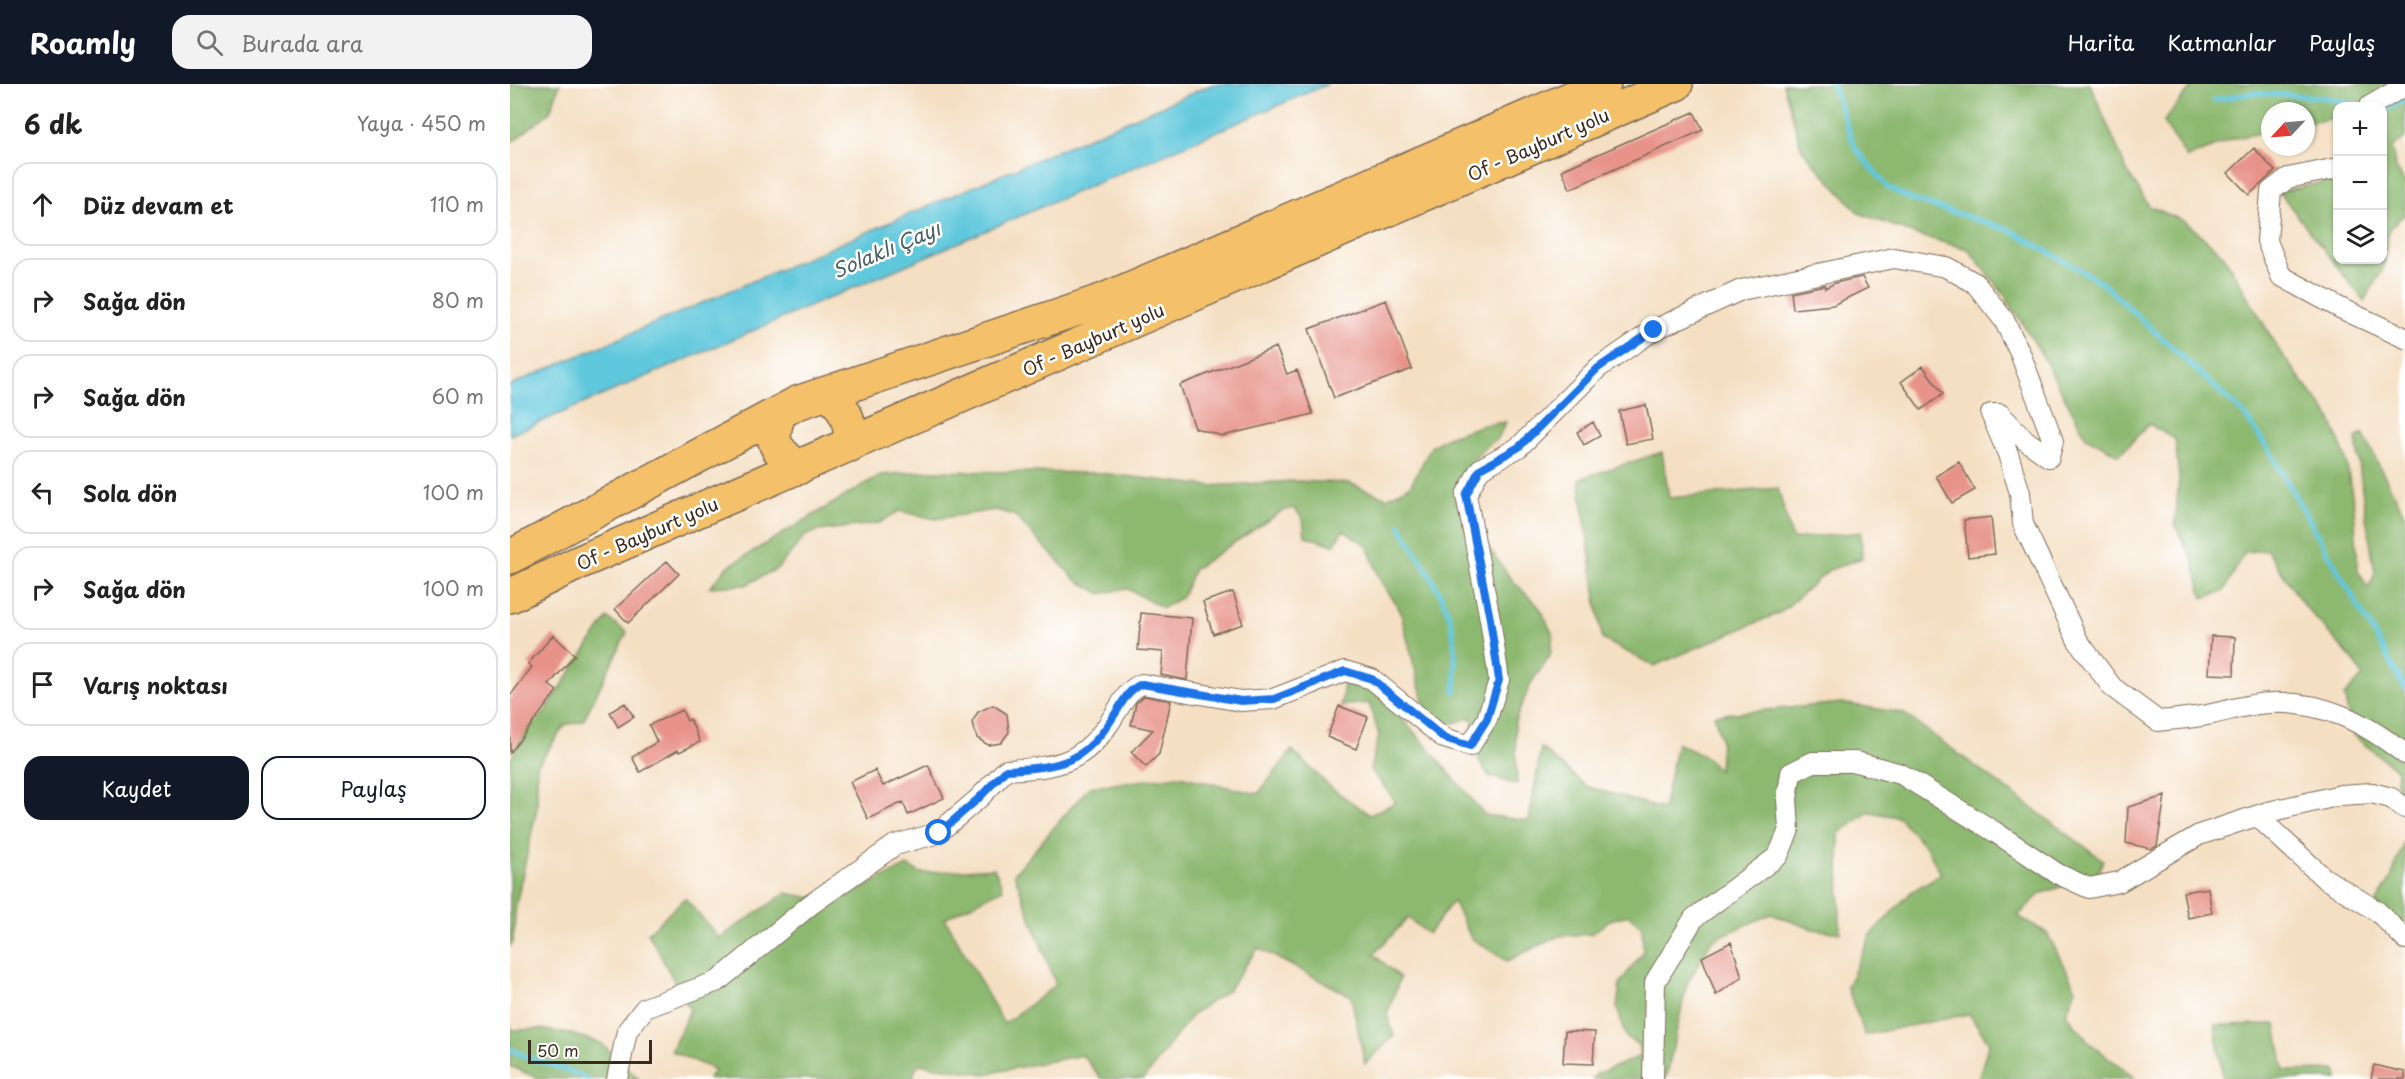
<!DOCTYPE html>
<html lang="tr">
<head>
<meta charset="utf-8">
<style>
  body { margin:0; font-family:"Playpen Sans",sans-serif; background:#f2f2f2; color:#222 }
  .controls { position:absolute; right:18px; top:18px; display:grid; overflow:hidden; border-radius:12px; box-shadow:0 2px 4px #0004 }
  .controls button { width:54px; height:54px; display:grid; place-items:center; padding:0; border:0; border-bottom:2px solid #e0e0e0; background:#fff; color:#222; font:30px sans-serif }
  .compass { position:absolute; left:1751px; top:18px; width:54px; height:54px; border-radius:50%; background:#fff; box-shadow:0 2px 4px #0004; rotate:244deg }
  .scale { position:absolute; left:18px; bottom:15px; width:124px; box-sizing:border-box; padding-left:6px; border:3px solid #3b2a1e; border-top:0; font-size:16px; line-height:21px; white-space:nowrap; color:#3b2a1e; -webkit-text-stroke:4px #fff; paint-order:stroke }
  .stop { position:absolute; width:18px; height:18px; margin:-14px; border:4px solid #1a73e8; border-radius:50%; background:#fff }
  .stop.end { background:#1a73e8; border-color:#fff; box-shadow:0 2px 6px #0008 }
  .list { margin:0; padding:0; list-style:none }
  h2 { display:flex; justify-content:space-between; align-items:center; height:78px; margin:0; padding:0 24px; font-size:26px }
  h2 small { font-size:20px; font-weight:400; color:#767676 }
  .list li { display:grid; grid-template-columns:39px 1fr auto; gap:18px; align-items:center; box-sizing:border-box; height:84px; margin:0 12px 12px; padding:0 12px; border:2px solid #e0e0e0; border-radius:18px }
  .list b { display:block; font-size:22px; white-space:nowrap }
  .list em { font-size:20px; font-style:normal; color:#767676 }
  .actions { display:flex; gap:12px; padding:18px 24px }
  .actions a { flex:1; padding:14px 0; border:2px solid #111827; border-radius:18px; text-align:center; font-size:21px; color:#111827 }
  .actions .main { background:#111827; color:#fff }
  .icon { flex:none; width:33px; height:33px; fill:none; stroke:currentColor; stroke-width:2; stroke-linecap:round; stroke-linejoin:round }
  .map { position:relative; flex:none; width:1895px; height:995px; overflow:hidden }
  header { display:flex; align-items:center; gap:36px; box-sizing:border-box; height:84px; padding:0 30px; background:#111827; color:#fff }
  header strong { font-size:28px }
  nav { display:flex; gap:33px; margin-inline-start:auto; font-size:21px }
  .search { width:420px; height:54px; background:#f2f2f2; display:flex; align-items:center; gap:15px; box-sizing:border-box; padding:0 21px; border-radius:18px; color:#767676; font-size:22px }
  main { display:flex }
  aside { flex:1; background:#fff }
  .map>svg:first-child { display:block }
  .forest { fill:#8cb870; stroke:#647147; stroke-width:1.5 }
  .water { fill:#60c8dc; stroke:#4e797d; stroke-width:1.5 }
  .lines { fill:none; stroke-linecap:round; stroke-linejoin:round }
  .stream { stroke:#60c8dc; stroke-width:5 }
  .building { fill:#e79389 }
  .minor-casing { stroke:#7c6957; stroke-width:22 }
  .trunk-casing { stroke:#7c6957; stroke-width:36 }
  .minor { stroke:#fff; stroke-width:20 }
  .trunk { stroke:#f4c16a; stroke-width:33 }
  .route { stroke:#1a73e8; stroke-width:8 }
  .labels { text-anchor:middle; dominant-baseline:central; stroke-width:5; stroke-linejoin:round; paint-order:stroke }
  .street-label { font-size:18px; fill:#3b2a1e; stroke:#fff }
  .water-label { font-size:20px; font-style:italic; fill:#486160; stroke:#fff }
</style>
</head>
<body>
<header>
<strong>Roamly</strong>
<div class="search"><svg class="icon" aria-label="search" viewBox="0 0 24 24"><circle cx="10" cy="10" r="6"/><path d="M15 15l6 6"/></svg>Burada ara</div>
<nav><a>Harita</a><a>Katmanlar</a><a>Paylaş</a></nav>
</header>
<main>
<aside>
<h2>6 dk<small>Yaya · 450 m</small></h2>
<ul class="list">
<li><svg class="icon" aria-label="ahead" viewBox="0 0 24 24"><path d="M12 20V5M6 11l6-6 6 6"/></svg><div><b>Düz devam et</b></div><em>110 m</em></li>
<li><svg class="icon" aria-label="right" viewBox="0 0 24 24"><path d="M7 20v-9h11M14 6l5 5-5 5"/></svg><div><b>Sağa dön</b></div><em>80 m</em></li>
<li><svg class="icon" aria-label="right" viewBox="0 0 24 24"><path d="M7 20v-9h11M14 6l5 5-5 5"/></svg><div><b>Sağa dön</b></div><em>60 m</em></li>
<li><svg class="icon" aria-label="left" viewBox="0 0 24 24"><path d="M17 20v-9H6M10 6l-5 5 5 5"/></svg><div><b>Sola dön</b></div><em>100 m</em></li>
<li><svg class="icon" aria-label="right" viewBox="0 0 24 24"><path d="M7 20v-9h11M14 6l5 5-5 5"/></svg><div><b>Sağa dön</b></div><em>100 m</em></li>
<li><svg class="icon" aria-label="arrive" viewBox="0 0 24 24"><path d="M6 21V4h12l-3 4 3 4H6"/></svg><div><b>Varış noktası</b></div></li>
</ul>
<div class="actions"><a class="main">Kaydet</a><a>Paylaş</a></div>
</aside>
<div class="map">
<svg width="1895" height="995" viewBox="0 0 1895 995">
  <rect width="100%" height="100%" fill="#fff"/>
  <filter id="ink" filterUnits="userSpaceOnUse"><feTurbulence type="fractalNoise" baseFrequency=".0167" numOctaves="2"/><feDisplacementMap in="SourceGraphic" scale="12" xChannelSelector="R" yChannelSelector="G"/><feConvolveMatrix kernelMatrix="1 2 1 2 8 2 1 2 1" color-interpolation-filters="sRGB"/></filter>
  <filter id="wash" filterUnits="userSpaceOnUse"><feTurbulence type="fractalNoise" baseFrequency=".008" numOctaves="4" result="noise"/><feDisplacementMap in="SourceGraphic" scale="24" xChannelSelector="R" yChannelSelector="G"/><feGaussianBlur stdDeviation="1.35" result="paint"/><feColorMatrix in="noise" values="0 0 0 0 0 0 0 0 0 0 0 0 0 0 0 0 0 1.4 0 .05"/><feComposite in="paint" operator="in"/></filter>
  <g filter="url(#wash)">
    <rect width="100%" height="100%" fill="#f4dfc2"/>
    <path class="forest" d="M 0,0 L 50,0 L 40,28 L 5,56 L 0,56 Z
      M 1273,0 L 1580,0 L 1618,89 L 1639,122 L 1676,138 L 1714,172 L 1770,268 L 1820,333 L 1836,375 L 1844,422 L 1848,486 L 1858,504 L 1865,489 L 1854,421 L 1846,354 L 1853,350 L 1895,432 L 1895,733 L 1886,698 L 1887,686 L 1843,651 L 1834,612 L 1853,592 L 1844,577 L 1793,520 L 1757,466 L 1735,468 L 1714,507 L 1693,514 L 1683,477 L 1665,441 L 1669,394 L 1665,355 L 1639,340 L 1609,371 L 1576,353 L 1528,264 L 1493,209 L 1458,165 L 1407,151 L 1349,129 L 1292,66 Z
      M 1684,0 L 1895,0 L 1895,54 L 1882,64 L 1885,82 L 1895,99 L 1895,130 L 1879,145 L 1873,185 L 1854,217 L 1769,108 L 1827,95 L 1828,176 L 1872,176 L 1872,22 L 1828,22 L 1827,40 L 1823,34 L 1796,40 L 1796,27 L 1760,27 L 1760,47 L 1722,55 L 1677,74 L 1653,38 Z
      M 996,338 L 988,354 L 973,365 L 951,392 L 945,417 L 1001,495 L 1030,524 L 1043,551 L 1040,572 L 1021,599 L 1005,637 L 1007,701 L 979,692 L 969,677 L 962,633 L 941,640 L 916,628 L 890,526 L 871,498 L 857,462 L 833,446 L 824,461 L 795,452 L 793,435 L 784,424 L 772,427 L 684,485 L 672,513 L 653,524 L 616,504 L 591,510 L 566,496 L 504,431 L 485,426 L 425,435 L 389,427 L 369,439 L 308,447 L 295,452 L 268,484 L 236,501 L 200,503 L 217,483 L 370,391 L 420,387 L 589,389 L 700,402 L 784,397 L 839,399 L 877,414 L 900,402 L 921,363 L 937,353 L 974,341 Z
      M 1152,368 L 1159,414 L 1268,404 L 1282,455 L 1351,448 L 1352,474 L 1319,486 L 1271,528 L 1144,582 L 1092,555 L 1069,395 Z
      M 97,534 L 117,548 L 73,637 L 55,641 L 27,682 L 27,724 L 6,821 L 3,858 L 0,862 L 0,676 L 15,649 L 33,630 Z
      M 858,598 L 914,659 L 975,731 L 1019,737 L 1031,664 L 1076,702 L 1153,725 L 1167,659 L 1196,673 L 1209,686 L 1211,656 L 1204,631 L 1332,619 L 1393,629 L 1593,776 L 1588,790 L 1530,810 L 1508,832 L 1537,849 L 1566,905 L 1556,930 L 1580,959 L 1626,995 L 1468,995 L 1479,959 L 1459,930 L 1355,951 L 1337,903 L 1361,851 L 1401,808 L 1431,790 L 1416,763 L 1388,733 L 1359,728 L 1329,749 L 1330,849 L 1302,845 L 1261,830 L 1202,856 L 1177,900 L 1156,995 L 1082,995 L 1086,990 L 1131,972 L 1129,961 L 1116,953 L 1107,924 L 1110,899 L 1133,868 L 1132,843 L 1119,831 L 1100,836 L 1081,850 L 1049,852 L 997,877 L 961,854 L 943,817 L 918,850 L 898,834 L 864,870 L 890,894 L 877,931 L 884,952 L 855,980 L 841,912 L 748,864 L 718,906 L 682,931 L 634,995 L 592,995 L 572,971 L 475,990 L 408,980 L 403,991 L 405,995 L 198,995 L 205,986 L 161,967 L 180,926 L 138,849 L 175,814 L 209,854 L 276,809 L 323,818 L 397,782 L 411,789 L 484,784 L 493,805 L 435,834 L 494,940 L 546,901 L 504,790 L 579,703 L 669,692 L 748,710 L 782,666 L 819,702 L 860,731 L 886,718 L 860,685 L 869,651 L 859,619 L 831,622 L 834,599 Z
      M 1895,755 L 1895,845 L 1865,821 L 1881,794 Z
      M 1766,940 L 1774,987 L 1826,986 L 1828,995 L 1713,995 L 1705,941 Z
      M 0,943 L 3,946 L 30,945 L 64,951 L 91,959 L 129,995 L 30,995 L 0,982 Z"/>
    <path class="water" d="M 703,0 L 818,0 L 0,351 L 0,301 Z"/>
    <g class="lines">
      <path class="stream" d="M 1322,0 L 1345,64 L 1378,104 L 1403,116 L 1500,146 L 1591,198 L 1734,330 L 1759,366 L 1895,604
        M 1704,16 L 1742,9 L 1812,13 L 1852,22
        M 1872,27 L 1895,17
        M 890,441 C 905,469 936,511 942,542 C 946,563 946,586 945,608
        M 0,965 C 25,980 52,981 77,995"/>
    </g>
    <g id="blocks">
      <path class="building" d="M 1184,28 L 1193,46 L 1060,105 L 1052,86 Z
        M 1744,64 L 1765,87 L 1739,111 L 1718,89 Z
        M 1352,193 L 1358,204 L 1323,221 L 1283,225 L 1281,208 L 1315,201 L 1315,204 L 1325,199 Z
        M 876,216 L 902,285 L 824,314 L 799,245 Z
        M 766,263 L 777,290 L 787,286 L 803,330 L 712,352 L 685,344 L 670,301 Z
        M 1413,282 L 1433,310 L 1411,326 L 1391,298 Z
        M 1136,321 L 1143,355 L 1116,360 L 1109,327 Z
        M 1083,338 L 1090,352 L 1074,361 L 1067,348 Z
        M 1449,378 L 1465,406 L 1442,419 L 1426,392 Z
        M 1481,433 L 1485,470 L 1458,473 L 1454,436 Z
        M 157,477 L 169,490 L 118,539 L 105,525 Z
        M 723,508 L 733,540 L 703,550 L 693,518 Z
        M 631,529 L 682,534 L 677,596 L 651,591 L 653,568 L 628,566 Z
        M 43,551 L 65,571 L 39,601 L 47,607 L 0,669 L 0,612 L 22,583 L 18,580 Z
        M 1701,552 L 1725,553 L 1724,591 L 1699,590 Z
        M 634,612 L 661,617 L 649,670 L 636,683 L 621,668 L 643,646 L 621,641 L 626,619 Z
        M 115,619 L 124,633 L 108,643 L 100,628 Z
        M 483,621 L 497,630 L 499,648 L 491,659 L 478,661 L 467,654 L 462,638 L 468,628 Z
        M 829,622 L 858,633 L 846,665 L 817,653 Z
        M 172,626 L 177,637 L 180,635 L 190,658 L 169,668 L 168,666 L 130,688 L 122,673 L 147,658 L 139,641 Z
        M 418,681 L 434,714 L 398,731 L 393,718 L 358,735 L 340,698 L 365,686 L 373,702 Z
        M 1655,712 L 1647,762 L 1641,765 L 1616,759 L 1618,723 Z
        M 1698,804 L 1702,829 L 1678,834 L 1673,808 Z
        M 1221,858 L 1232,893 L 1206,911 L 1192,873 Z
        M 1055,947 L 1085,948 L 1083,980 L 1053,979 Z
        M 1864,981 L 1895,988 L 1895,995 L 1861,995 Z"/>
    </g>
  </g>
  <g filter="url(#ink)">
    <use href="#blocks" fill-opacity="0" stroke="#7c6957" stroke-width="1.5"/>
    <g class="lines">
      <g class="minor-casing">
        <path id="minor" d="M 1860,22 L 1891,4 L 1893,0
          M 1828,84 L 1778,94 L 1761,107 L 1757,157 L 1771,192 L 1832,225 L 1895,254
          M 1747,732 L 1814,794 L 1867,827 L 1895,855
          M 107,995 L 117,947 L 135,924 L 208,897 L 300,821 L 385,761 L 428,749 L 469,714 L 496,686 C 550,683 575,680 605,630 C 613,618 618,605 632,600 L 731,617 L 763,615 L 835,587 L 862,595 L 934,654 L 960,662 L 977,635 L 989,596 L 980,535 L 956,411 L 970,385 L 1009,363 L 1088,284 L 1144,246 L 1231,206 L 1384,174 L 1436,183 L 1465,199 L 1494,236 L 1510,269 L 1543,357 L 1539,373 L 1515,356 L 1490,330 L 1481,330 L 1498,370 L 1510,409 L 1513,440 L 1568,557 L 1602,603 L 1648,637 C 1666,635 1685,634 1702,630 C 1721,626 1742,619 1761,619 C 1814,617 1854,638 1895,670
          M 1143,995 L 1145,898 L 1184,834 L 1268,772 L 1279,746 L 1277,715 L 1281,689 L 1303,678 L 1346,678 L 1391,690 L 1485,748 L 1548,790 L 1579,804 L 1609,798 L 1689,751 L 1758,728 L 1831,711 L 1862,709 L 1881,714 L 1895,724"/>
      </g>
      <g class="trunk-casing">
        <path id="trunk" d="M 318,309 C 335,323 342,339 340,361
          M 270,328 C 258,359 265,364 288,384
          M 0,473 L 287,319 L 594,216 L 1094,0
          M 0,512 L 70,478 L 1166,0"/>
      </g>
      <use href="#minor" class="minor"/>
      <use href="#trunk" class="trunk"/>
    </g>
  </g>
  <g class="lines" filter="url(#ink)">
    <path class="route" d="M 429,749 L 469,714 L 496,686 C 550,683 575,680 605,630 C 613,618 618,605 632,600 L 731,617 L 764,615 L 835,587 L 862,595 L 934,654 L 960,662 L 977,635 L 989,596 L 980,535 L 956,411 L 970,385 L 1009,363 L 1088,284 L 1144,246"/>
  </g>
  <g class="labels">
    <g class="street-label">
      <text transform="translate(1028 60) rotate(-24)">Of - Bayburt yolu</text>
      <text transform="translate(583 255) rotate(-24)">Of - Bayburt yolu</text>
      <text transform="translate(137 449) rotate(-24)">Of - Bayburt yolu</text>
    </g>
    <g class="water-label">
      <text transform="translate(376 165) rotate(-23)">Solaklı Çayı</text>
    </g>
  </g>
</svg>
<div class="controls">
<button>+</button>
<button>−</button>
<button><svg class="icon" aria-label="layers" viewBox="0 0 24 24"><path d="M12 4l9 5-9 5-9-5zM3 14l9 5 9-5"/></svg></button>
</div>
<svg class="compass" viewBox="-18 -18 36 36"><path d="M0-13l5 13h-10z" fill="#e53935"/><path d="M0 13l5-13h-10z" fill="#767676"/></svg>
<div class="scale">50 m</div>
<div class="stop" style="left:429px;top:749px"></div>
<div class="stop end" style="left:1144px;top:246px"></div>
</div>
</main>
</body>
</html>
